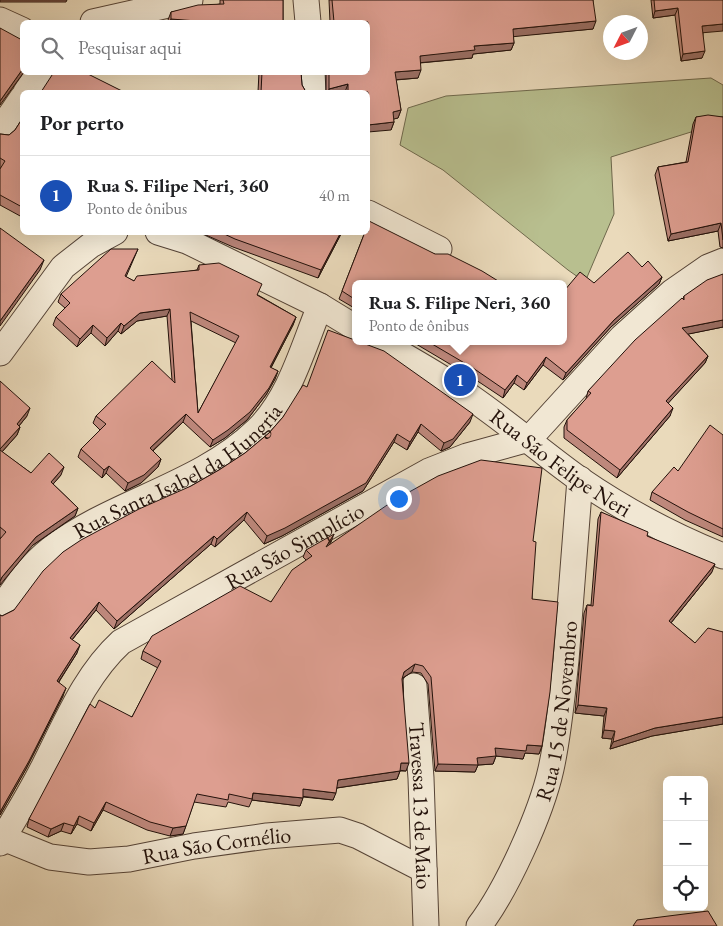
<!DOCTYPE html>
<html lang="pt">
<head>
<meta charset="utf-8">
<style>
  body { margin:0; font-family:"EB Garamond",serif; background:#f2f2f2; color:#202124 }
  .controls { position:absolute; right:15px; bottom:15px; display:grid; overflow:hidden; border-radius:8px; box-shadow:0 5px 20px #0002 }
  .controls button { width:45px; height:45px; display:grid; place-items:center; padding:0; border:0; border-bottom:1px solid #e0e0e0; background:#fff; color:#202124; font:25px sans-serif }
  .compass { position:absolute; left:603px; top:15px; width:45px; height:45px; border-radius:50%; background:#fff; box-shadow:0 5px 20px #0002; rotate:228deg }
  .you { position:absolute; left:398px; top:498px; width:18px; height:18px; margin:-12px; border:4px solid #fff; border-radius:50%; background:#1a73e8; box-shadow:0 0 0 8px #1a73e833 }
  .badge { display:grid; place-items:center; width:32px; height:32px; border-radius:50%; background:#8f2418; color:#fff; font-size:16px; font-weight:700 }
  .pin { position:absolute; translate:-50% -50%; border:2px solid #fff; box-shadow:0 1px 5px #0006 }
  .popup { position:absolute; left:352px; top:280px; width:215px; height:65px; box-sizing:border-box; display:grid; place-content:center; border-radius:8px; background:#fff; filter:drop-shadow(0 1px 4px #0005); font-size:16px; white-space:nowrap; color:#757577 }
  .popup b { font-size:19px; color:#202124 }
  .popup::after { content:''; position:absolute; left:50%; top:100%; margin-left:-10px; border:10px solid transparent; border-top-color:#fff }
  .list { margin:0; padding:0; list-style:none }
  h2 { display:flex; justify-content:space-between; align-items:center; height:65px; margin:0; padding:0 20px; font-size:21px }
  h2 small { font-size:16px; font-weight:400; color:#757577 }
  .list li { display:grid; grid-template-columns:32px 1fr auto; gap:15px; align-items:center; box-sizing:border-box; height:80px; padding:0 20px; border-top:1px solid #e0e0e0 }
  .list b { display:block; font-size:19px; white-space:nowrap }
  .list p { margin:0; font-size:16px; white-space:nowrap; color:#757577 }
  .list em { font-size:16px; font-style:normal; color:#757577 }
  .icon { flex:none; width:28px; height:28px; fill:none; stroke:currentColor; stroke-width:2; stroke-linecap:round; stroke-linejoin:round }
  .map { position:relative; flex:none; width:723px; height:926px; overflow:hidden }
  .search { position:absolute; background:#fff; box-shadow:0 5px 20px #0002; left:20px; top:20px; width:350px; height:55px; display:flex; align-items:center; gap:12px; box-sizing:border-box; padding:0 18px; border-radius:8px; color:#757577; font-size:19px }
  .panel { position:absolute; background:#fff; box-shadow:0 5px 20px #0002; left:20px; top:90px; width:350px; height:145px; border-radius:8px }
  .map>svg:first-child { display:block }
  .green { fill:#b8bf8f; stroke:#6e684c }
  .lines { fill:none; stroke-linecap:round; stroke-linejoin:round }
  .street-casing { stroke:#554336; stroke-width:27 }
  .street { stroke:#f1e7d3; stroke-width:25 }
  .wall { fill:#be887c; stroke:#23110a; fill-rule:evenodd }
  .shaded-wall { fill:#9b6f65; stroke:#23110a }
  .building { fill:#dd9e90; stroke:#23110a; fill-rule:evenodd }
  .labels { text-anchor:middle; dominant-baseline:central; stroke-width:4; stroke-linejoin:round; paint-order:stroke }
  .street-label { font-size:22px; fill:#23110a; stroke:#f1e7d3 }
</style>
</head>
<body>
<div class="map">
<svg width="723" height="926" viewBox="0 0 723 926">
  <rect width="100%" height="100%" fill="#eadabb"/>
  <filter id="stains"><feTurbulence type="fractalNoise" baseFrequency=".004" numOctaves="4"/><feColorMatrix values="0 0 0 0 .2 0 0 0 0 .09 0 0 0 0 .02 0 0 0 .5 -.17"/></filter>
  <radialGradient id="worn" r=".72"><stop offset=".6" stop-color="#630" stop-opacity="0"/><stop offset="1" stop-color="#630" stop-opacity=".3"/></radialGradient>
  <path class="green" d="M 711,78 L 723,85 L 723,122 L 611,157 L 614,214 L 585,282 L 568,270 L 443,170 L 400,145 L 408,108 L 446,96 Z"/>
  <g class="lines">
    <g class="street-casing">
      <g id="street">
        <path d="M 306,0 L 308,22"/>
        <path d="M 0,20 L 22,30"/>
        <path d="M 93,22 L 190,0"/>
        <path d="M 312,72 L 313,92"/>
        <path d="M 26,92 L 40,72"/>
        <path d="M 0,130 L 22,98"/>
        <path d="M 368,213 L 439,249"/>
        <path d="M 158,232 L 187,241 L 320,306 L 356,328"/>
        <path id="s1" d="M 379,341 C 404,356 430,370 454,386 C 498,414 537,449 579,479 C 624,510 673,536 723,556"/>
        <path d="M 0,353 L 63,267 L 91,245 L 115,232"/>
        <path id="s2" d="M 0,610 C 15,588 29,566 51,549 C 113,501 199,486 257,430 C 290,398 303,347 320,306"/>
        <path id="s3" d="M 414,686 L 421,778 L 426,926"/>
        <path id="s4" d="M 3,838 L 50,857 L 89,862 L 129,859 L 194,846 L 267,836 L 340,830 L 358,836 L 424,870"/>
        <path id="s5" d="M 0,843 C 15,818 31,792 44,766 C 66,723 85,675 121,642 L 429,471 L 467,456 L 529,439 L 622,337 L 672,292 L 708,267 L 723,261"/>
        <path id="s6" d="M 479,926 C 507,889 541,814 551,769 C 559,733 562,696 566,660 C 571,600 575,539 580,479"/>
      </g>
    </g>
    <use href="#street" class="street"/>
  </g>
  <path class="wall" d="M 220,0 L 283,0 L 283,22 L 168,22 L 168,20 L 171,12 L 220,4 Z
    M 329,0 L 593,0 L 593,29 L 513,36 L 514,43 L 511,50 L 473,54 L 472,58 L 420,63 L 418,78 L 396,80 L 401,110 L 398,118 L 393,119 L 394,122 L 391,130 L 368,92 L 326,92 L 326,72 L 368,72 L 368,22 L 330,22 Z
    M 651,0 L 723,0 L 703,33 L 702,58 L 681,61 L 675,15 L 653,18 Z
    M 259,72 L 301,72 L 302,85 L 306,92 L 258,92 Z
    M 696,117 L 723,117 L 723,248 L 720,247 L 718,231 L 668,241 L 655,175 L 658,167 L 686,162 L 693,124 Z
    M 22,119 L 22,217 L 0,205 L 0,169 L 1,168 L 0,168 L 0,134 L 9,135 L 15,130 Z
    M 199,232 L 342,232 L 318,278 L 233,247 Z
    M 365,232 L 435,254 L 356,284 L 356,309 L 339,299 Z
    M 138,249 L 126,277 L 134,281 L 197,270 L 199,265 L 258,295 L 296,317 L 293,325 L 271,368 L 278,371 L 275,379 L 266,395 L 247,420 L 225,438 L 210,447 L 183,422 L 153,451 L 161,459 L 158,467 L 141,483 L 125,491 L 106,473 L 102,478 L 78,457 L 81,449 L 100,430 L 93,423 L 96,416 L 172,380 L 167,316 L 137,321 L 121,334 L 118,331 L 105,346 L 91,333 L 77,347 L 53,325 L 56,317 L 65,308 L 58,302 L 61,294 ZM 191,321 L 236,343 L 198,413 Z
    M 642,267 L 662,277 L 659,284 L 611,327 L 563,380 L 543,365 L 524,390 L 514,383 L 503,398 L 470,376 L 411,341 L 564,341 L 594,283 Z
    M 684,296 L 723,327 L 688,334 L 708,356 L 705,363 L 668,403 L 670,416 L 617,478 L 564,438 L 564,427 L 567,420 L 586,399 L 588,391 L 683,299 Z
    M 0,381 L 27,416 L 19,426 L 20,427 L 17,435 L 2,452 L 31,473 L 61,475 L 53,484 L 78,508 L 75,516 L 33,545 L 0,538 Z
    M 307,387 L 470,422 L 450,447 L 441,451 L 418,432 L 407,450 L 394,442 L 363,491 L 282,536 L 264,544 L 244,520 L 215,547 L 211,544 L 114,629 L 96,610 L 72,640 L 77,653 L 59,682 L 63,696 L 26,769 L 0,815 L 0,615 L 2,616 L 14,610 L 191,486 L 219,470 L 245,453 L 269,433 L 283,417 Z
    M 723,435 L 723,537 L 685,520 L 650,500 L 652,492 L 678,471 Z
    M 601,512 L 712,572 L 671,623 L 695,643 L 723,632 L 723,724 L 652,736 L 610,749 L 612,739 L 602,738 L 604,716 L 575,713 L 584,613 L 587,605 L 591,605 L 598,519 Z
    M 533,541 L 532,599 L 542,746 L 539,754 L 525,753 L 523,759 L 496,756 L 493,764 L 478,765 L 475,772 L 435,771 L 428,684 L 421,673 L 412,672 L 403,678 L 406,771 L 400,771 L 397,779 L 337,788 L 333,800 L 303,797 L 300,806 L 252,800 L 249,807 L 228,802 L 226,807 L 194,802 L 183,834 L 170,836 L 147,830 L 103,810 L 91,831 L 77,824 L 71,834 L 61,831 L 48,837 L 27,827 L 29,819 L 95,708 L 132,717 L 158,668 L 141,659 L 143,651 L 271,602 L 306,560 L 303,557 L 306,550 L 331,542 L 329,545 Z"/>
  <path class="shaded-wall" d="M 0,0 L 67,0 L 66,2 L 0,2 Z
    M 678,8 L 675,15 L 653,18 L 655,11 Z
    M 171,19 L 210,22 L 169,22 Z
    M 596,21 L 593,29 L 510,37 L 513,29 Z
    M 723,24 L 723,31 L 700,33 L 702,26 Z
    M 514,43 L 511,50 L 473,54 L 472,58 L 417,63 L 420,56 L 474,46 Z
    M 705,51 L 702,58 L 681,61 L 683,54 Z
    M 22,70 L 22,72 L 24,72 L 0,105 L 0,101 Z
    M 421,70 L 418,78 L 392,80 L 395,72 Z
    M 348,84 L 345,92 L 328,92 L 329,89 Z
    M 401,110 L 398,118 L 390,120 L 393,112 Z
    M 394,122 L 391,130 L 368,132 L 368,125 Z
    M 721,223 L 718,231 L 668,241 L 671,234 Z
    M 341,232 L 342,232 L 318,278 L 321,270 Z
    M 44,260 L 40,270 L 0,326 L 0,321 Z
    M 662,277 L 659,284 L 611,327 L 563,380 L 566,373 L 614,320 Z
    M 170,309 L 167,316 L 137,321 L 121,334 L 124,326 L 140,313 Z
    M 296,317 L 293,325 L 267,375 L 270,367 Z
    M 723,320 L 723,327 L 679,336 L 682,328 Z
    M 121,323 L 118,331 L 105,346 L 107,338 Z
    M 93,325 L 91,333 L 77,347 L 80,339 Z
    M 708,356 L 705,363 L 663,409 L 666,401 Z
    M 546,357 L 543,365 L 524,390 L 527,383 Z
    M 278,371 L 275,379 L 266,395 L 247,420 L 225,438 L 210,447 L 213,440 Z
    M 517,375 L 514,383 L 503,398 L 505,390 Z
    M 30,408 L 27,416 L 14,432 L 17,424 Z
    M 673,408 L 670,416 L 617,478 L 620,470 Z
    M 186,414 L 183,422 L 147,456 L 150,448 Z
    M 473,414 L 470,422 L 450,447 L 441,451 L 444,443 Z
    M 421,424 L 418,432 L 407,450 L 410,442 Z
    M 20,427 L 17,435 L 0,454 L 0,449 Z
    M 397,434 L 394,442 L 363,491 L 282,536 L 264,544 L 267,536 Z
    M 161,459 L 158,467 L 141,483 L 125,491 L 128,483 Z
    M 109,466 L 106,473 L 102,478 L 104,470 Z
    M 64,467 L 61,475 L 48,490 L 51,482 Z
    M 78,508 L 75,516 L 33,545 L 0,585 L 0,581 L 2,577 L 36,537 Z
    M 247,512 L 244,520 L 215,547 L 217,539 Z
    M 334,534 L 331,542 L 323,555 L 326,547 Z
    M 214,536 L 211,544 L 114,629 L 117,621 Z
    M 715,564 L 712,572 L 666,629 L 669,621 Z
    M 99,602 L 96,610 L 67,646 L 70,638 Z
    M 80,645 L 77,653 L 54,689 L 57,681 Z
    M 415,664 L 412,672 L 401,679 L 404,672 Z
    M 66,688 L 63,696 L 26,769 L 0,815 L 0,812 Z
    M 578,705 L 607,708 L 604,716 L 575,713 Z
    M 723,717 L 723,724 L 652,736 L 610,749 L 613,742 L 655,728 Z
    M 604,730 L 615,731 L 612,739 L 602,738 Z
    M 527,745 L 542,746 L 539,754 L 525,753 L 523,759 L 496,756 L 493,764 L 478,765 L 475,772 L 435,771 L 438,764 L 477,758 L 495,748 Z
    M 401,763 L 409,763 L 406,771 L 398,770 Z
    M 400,771 L 397,779 L 336,788 L 338,780 Z
    M 303,789 L 336,793 L 333,800 L 300,796 Z
    M 253,793 L 303,798 L 300,806 L 252,800 Z
    M 106,802 L 103,810 L 91,831 L 94,823 Z
    M 79,816 L 77,824 L 71,834 L 74,826 Z
    M 64,823 L 61,831 L 48,837 L 51,829 Z
    M 186,826 L 183,834 L 170,836 L 173,828 Z"/>
  <path class="building" d="M 223,0 L 283,0 L 283,22 L 210,22 L 171,19 L 171,12 L 198,5 L 224,4 Z
    M 332,0 L 593,0 L 596,21 L 513,29 L 514,43 L 474,46 L 475,50 L 420,56 L 421,70 L 395,72 L 401,110 L 393,112 L 394,122 L 368,125 L 368,92 L 348,92 L 348,84 L 329,89 L 329,72 L 368,72 L 368,22 L 334,22 Z
    M 654,0 L 723,0 L 723,24 L 702,26 L 705,51 L 683,54 L 678,8 L 655,11 Z
    M 0,28 L 22,40 L 22,70 L 0,101 Z
    M 54,72 L 84,72 L 124,92 L 41,92 Z
    M 262,72 L 301,72 L 302,85 L 306,92 L 261,92 Z
    M 708,115 L 723,117 L 723,240 L 721,223 L 671,234 L 658,167 L 688,162 L 696,117 Z
    M 22,119 L 22,207 L 0,195 L 0,169 L 5,161 L 0,158 L 0,134 L 9,135 L 15,130 Z
    M 369,221 L 435,254 L 448,254 L 482,271 L 503,284 L 356,284 L 356,300 L 342,291 L 365,232 L 368,232 L 368,225 Z
    M 0,228 L 44,260 L 0,321 Z
    M 220,232 L 341,232 L 321,270 L 235,239 Z
    M 111,249 L 138,249 L 125,276 L 134,281 L 137,276 L 199,270 L 199,265 L 219,263 L 262,284 L 257,295 L 296,317 L 270,367 L 278,371 L 269,388 L 250,412 L 228,430 L 213,440 L 186,414 L 150,448 L 161,459 L 144,475 L 128,483 L 109,466 L 104,470 L 81,449 L 106,424 L 96,416 L 152,361 L 175,383 L 170,309 L 140,313 L 124,326 L 121,323 L 107,338 L 93,325 L 80,339 L 56,317 L 70,303 L 61,294 ZM 190,312 L 239,336 L 198,413 Z
    M 628,252 L 642,267 L 648,261 L 662,277 L 614,320 L 566,373 L 546,357 L 527,383 L 517,375 L 505,390 L 473,368 L 427,341 L 564,341 L 564,291 L 580,272 L 594,283 Z
    M 723,274 L 723,320 L 682,328 L 708,356 L 666,401 L 673,408 L 620,470 L 567,430 L 567,420 L 591,393 L 588,391 L 635,340 L 682,298 L 684,300 L 684,296 L 707,280 Z
    M 328,330 L 384,351 L 473,414 L 453,439 L 444,443 L 421,424 L 410,442 L 397,434 L 366,483 L 285,528 L 267,536 L 247,512 L 217,539 L 214,536 L 117,621 L 99,602 L 70,638 L 80,645 L 57,681 L 66,688 L 29,761 L 0,812 L 0,615 L 2,616 L 14,610 L 43,571 L 63,552 L 81,540 L 139,509 L 191,486 L 219,470 L 245,453 L 269,433 L 283,417 L 303,385 L 307,387 Z
    M 0,381 L 30,408 L 17,424 L 20,427 L 0,449 Z
    M 710,425 L 723,435 L 723,529 L 688,512 L 652,492 L 674,467 L 678,471 Z
    M 0,450 L 31,473 L 49,453 L 64,467 L 51,482 L 78,508 L 36,537 L 2,577 L 0,581 L 0,539 L 6,532 L 0,527 Z
    M 481,460 L 542,468 L 533,541 L 536,542 L 532,599 L 558,602 L 550,692 L 542,746 L 527,745 L 526,751 L 495,748 L 496,756 L 477,758 L 478,765 L 438,764 L 431,677 L 423,666 L 415,664 L 404,672 L 402,679 L 409,763 L 401,763 L 400,771 L 338,780 L 336,793 L 303,789 L 303,798 L 253,793 L 252,799 L 229,794 L 228,800 L 197,794 L 186,826 L 173,828 L 150,822 L 106,802 L 94,823 L 79,816 L 74,826 L 64,823 L 51,829 L 29,819 L 90,704 L 95,708 L 99,700 L 132,717 L 161,661 L 143,651 L 152,636 L 240,586 L 271,602 L 292,570 L 312,556 L 306,550 L 334,534 L 326,547 L 393,501 L 438,476 Z
    M 601,512 L 648,532 L 647,536 L 715,564 L 669,621 L 695,643 L 708,628 L 723,632 L 723,717 L 655,728 L 613,742 L 615,731 L 604,730 L 607,708 L 578,705 L 587,605 L 593,606 Z
    M 708,911 L 717,926 L 633,926 L 637,920 Z"/>
  <g class="labels">
    <g class="street-label">
      <text stroke="none"><textPath href="#s1" startOffset="219">Rua São Felipe Neri</textPath></text>
      <text stroke="none"><textPath href="#s2" startOffset="229">Rua Santa Isabel da Hungria</textPath></text>
      <text stroke="none"><textPath href="#s5" startOffset="434">Rua São Simplício</textPath></text>
      <text stroke="none"><textPath href="#s6" startOffset="232">Rua 15 de Novembro</textPath></text>
      <text stroke="none"><textPath href="#s3" startOffset="120">Travessa 13 de Maio</textPath></text>
      <text stroke="none"><textPath href="#s4" startOffset="219">Rua São Cornélio</textPath></text>
    </g>
  </g>
  <rect width="100%" height="100%" filter="url(#stains)"/>
  <rect width="100%" height="100%" fill="url(#worn)"/>
</svg>
<div class="controls">
<button>+</button>
<button>−</button>
<button><svg class="icon" aria-label="locate" viewBox="0 0 24 24"><circle cx="12" cy="12" r="6"/><path d="M12 2v4M12 18v4M2 12h4M18 12h4"/></svg></button>
</div>
<svg class="compass" viewBox="-18 -18 36 36"><path d="M0-13l5 13h-10z" fill="#e53935"/><path d="M0 13l5-13h-10z" fill="#757577"/></svg>
<div class="you"></div>
<div class="pin badge" style="left:460px;top:380px;background:#1a4fb4">1</div>
<div class="popup"><b>Rua S. Filipe Neri, 360</b>Ponto de ônibus</div>
<div class="search"><svg class="icon" aria-label="search" viewBox="0 0 24 24"><circle cx="10" cy="10" r="6"/><path d="M15 15l6 6"/></svg>Pesquisar aqui</div>
<section class="panel">
<h2>Por perto<small></small></h2>
<ul class="list">
<li><span class="badge" style="background:#1a4fb4">1</span><div><b>Rua S. Filipe Neri, 360</b><p>Ponto de ônibus</p></div><em>40 m</em></li>
</ul>
</section>
</div>
</body>
</html>
